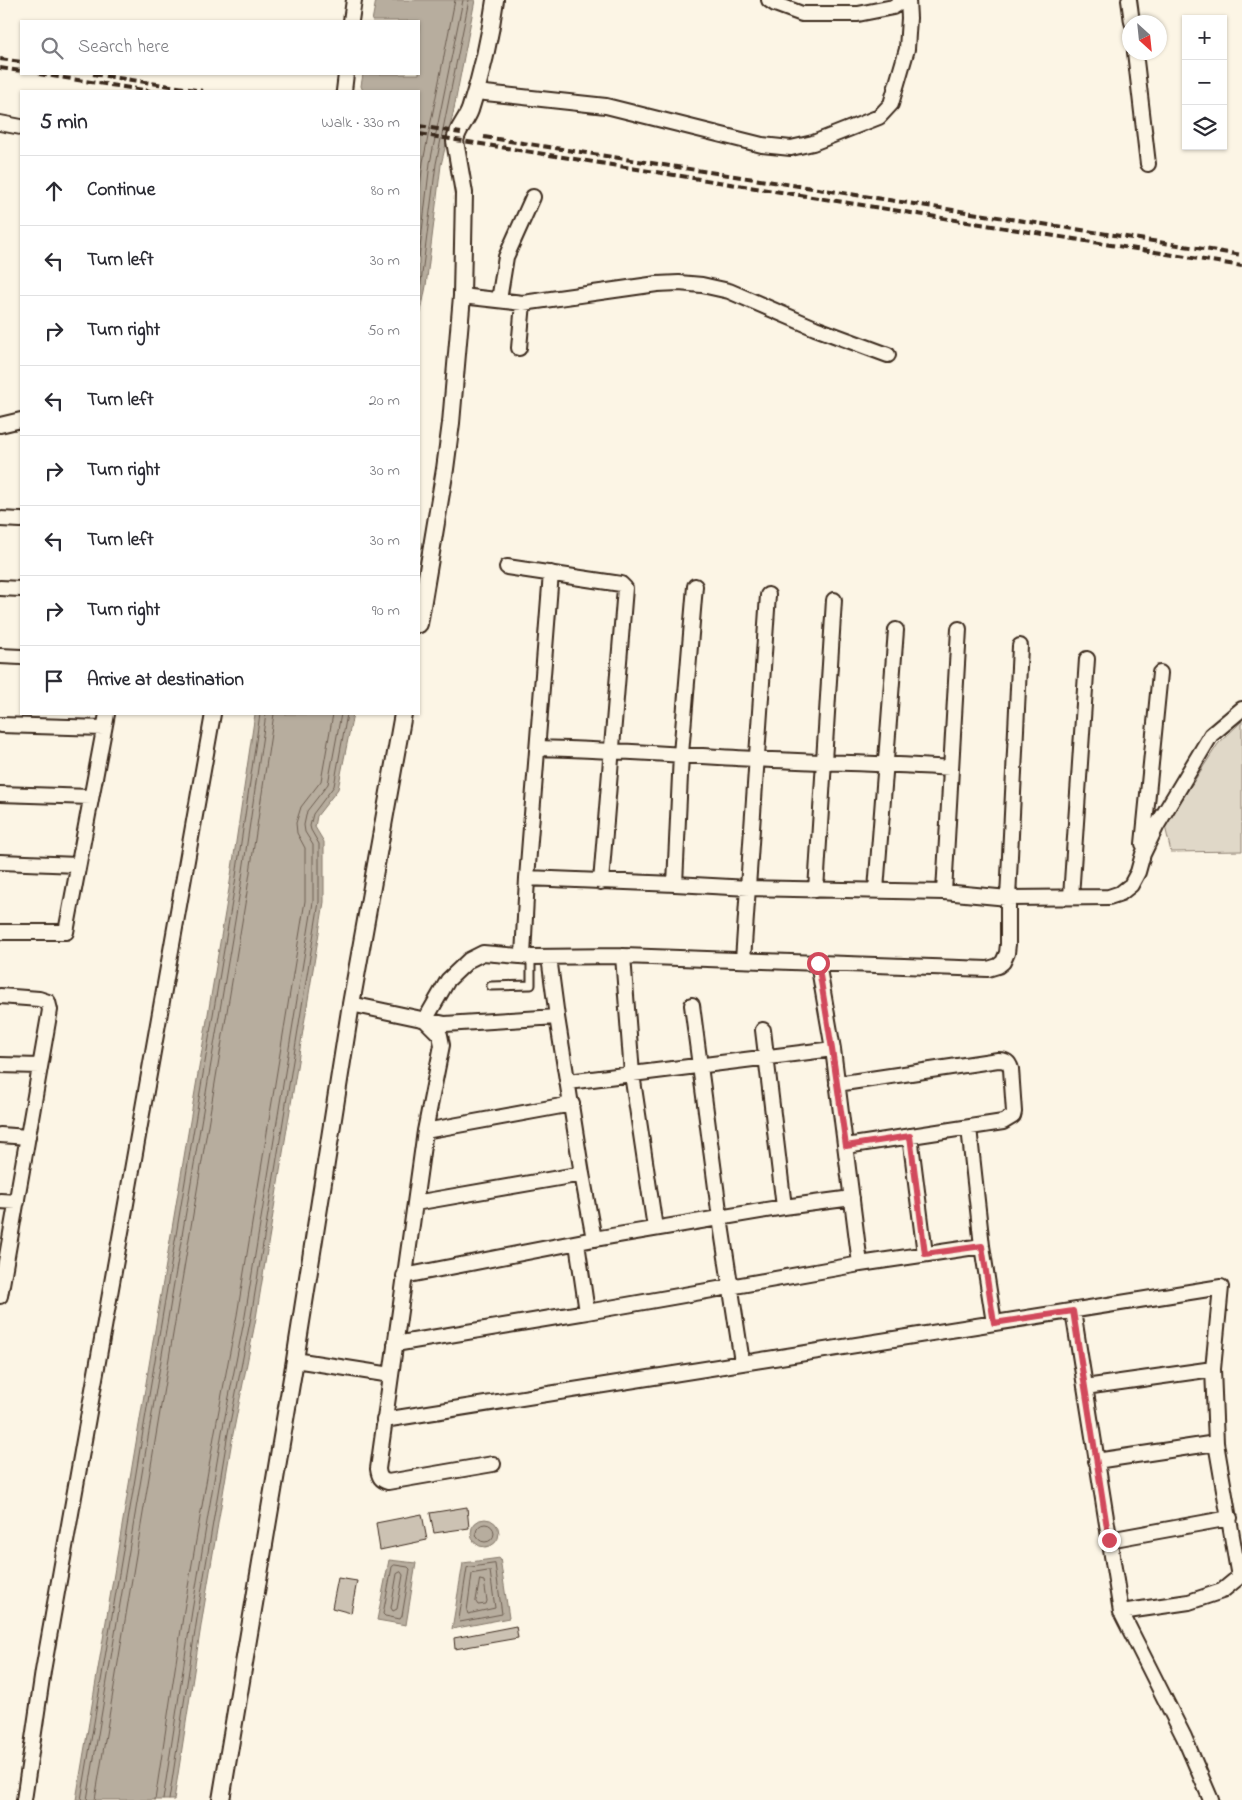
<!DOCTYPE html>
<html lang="en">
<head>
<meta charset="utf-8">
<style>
  body { margin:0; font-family:"Indie Flower",sans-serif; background:#f2f2f3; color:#2b2b33 }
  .controls { position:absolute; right:15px; top:15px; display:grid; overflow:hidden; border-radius:0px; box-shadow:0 1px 4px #0004 }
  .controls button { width:45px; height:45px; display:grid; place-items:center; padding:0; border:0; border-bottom:1px solid #e1e1e2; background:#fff; color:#2b2b33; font:25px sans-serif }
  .compass { position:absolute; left:1122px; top:15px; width:45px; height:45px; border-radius:50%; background:#fff; box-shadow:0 1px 4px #0004; rotate:153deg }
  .stop { position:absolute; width:15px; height:15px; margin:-11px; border:4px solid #d1495b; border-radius:50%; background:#fff }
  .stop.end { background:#d1495b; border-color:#fff; box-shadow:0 1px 5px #0008 }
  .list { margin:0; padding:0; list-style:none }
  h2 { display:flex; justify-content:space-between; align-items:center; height:65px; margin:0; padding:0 20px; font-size:21px }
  h2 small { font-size:16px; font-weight:400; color:#7c7c81 }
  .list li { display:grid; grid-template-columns:32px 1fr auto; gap:15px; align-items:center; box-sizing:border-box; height:70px; padding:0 20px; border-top:1px solid #e1e1e2 }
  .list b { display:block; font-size:19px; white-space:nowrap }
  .list em { font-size:16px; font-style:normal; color:#7c7c81 }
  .icon { flex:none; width:28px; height:28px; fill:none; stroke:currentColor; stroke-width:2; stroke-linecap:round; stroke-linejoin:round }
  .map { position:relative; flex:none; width:1242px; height:1800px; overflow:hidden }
  .search { position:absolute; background:#fff; box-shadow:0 1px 4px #0004; left:20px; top:20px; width:400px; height:55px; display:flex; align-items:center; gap:12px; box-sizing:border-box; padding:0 18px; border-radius:0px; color:#7c7c81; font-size:19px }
  .panel { position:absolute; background:#fff; box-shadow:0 1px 4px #0004; left:20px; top:90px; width:400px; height:625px; border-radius:0px }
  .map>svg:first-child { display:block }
  .green { fill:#e0d8c8; stroke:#8e8173 }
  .water { fill:#b7ad9e; stroke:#85796b }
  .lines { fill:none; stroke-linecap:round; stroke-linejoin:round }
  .shore { stroke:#6d5e51; stroke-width:1 }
  .building { fill:#ccc2b3; stroke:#3b2a1e }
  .service-casing { stroke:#3b2a1e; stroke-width:11 }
  .minor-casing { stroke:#3b2a1e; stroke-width:18 }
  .tertiary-casing { stroke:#3b2a1e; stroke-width:20 }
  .service { stroke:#fcf5e5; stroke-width:7 }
  .minor { stroke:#fcf5e5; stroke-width:14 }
  .tertiary { stroke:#fcf5e5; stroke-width:16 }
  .rail { stroke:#3b2a1e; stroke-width:4; stroke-dasharray:8 4; stroke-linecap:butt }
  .route { stroke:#d1495b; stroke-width:6 }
</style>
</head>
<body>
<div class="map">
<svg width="1242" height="1800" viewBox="0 0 1242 1800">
  <rect width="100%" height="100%" fill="#fcf5e5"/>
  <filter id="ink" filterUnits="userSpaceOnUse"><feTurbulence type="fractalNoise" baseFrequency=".02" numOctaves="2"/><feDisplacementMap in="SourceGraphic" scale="10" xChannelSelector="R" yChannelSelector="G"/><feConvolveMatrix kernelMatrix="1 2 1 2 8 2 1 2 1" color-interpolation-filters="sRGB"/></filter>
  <g filter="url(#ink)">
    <path class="green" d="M 1242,721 L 1242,851 L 1171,852 L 1165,826 L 1218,744 Z"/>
    <path class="water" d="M 376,0 L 475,0 L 453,114 L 441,165 L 426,286 L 419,322 L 419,91 L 363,91 L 361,86 L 363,74 L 419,74 L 419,21 L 372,21 Z
      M 255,714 L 353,714 L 338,789 L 317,816 L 315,827 L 324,842 L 324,902 L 256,1318 L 233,1434 L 203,1613 L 174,1800 L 76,1800 L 229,889 Z
      M471 1533a14 14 0 1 1 28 0a14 14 0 1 1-28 0Z
      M 500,1558 L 509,1618 L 452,1629 L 463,1563 Z
      M 389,1560 L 416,1563 L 406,1625 L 377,1620 Z"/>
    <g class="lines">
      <path class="shore" d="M 419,195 L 423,162 L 455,0
        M 419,257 L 430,163 L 463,0
        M 419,298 L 436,164 L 469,0
        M476 1533a9 9 0 1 1 18 0a9 9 0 1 1-18 0Z
        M 495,1564 L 502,1614 L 460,1622 L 459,1619 L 467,1568 Z
        M 395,1565 L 408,1567 L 410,1569 L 402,1616 L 400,1619 L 385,1616 L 383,1614 L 392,1567 Z
        M 490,1571 L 495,1608 L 468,1614 L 467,1611 L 472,1574 Z
        M 401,1572 L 403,1575 L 397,1609 L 393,1611 L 391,1608 L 397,1574 Z
        M 480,1580 L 484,1581 L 487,1601 L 486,1604 L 478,1605 L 476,1602 Z
        M 81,1800 L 234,890 L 260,714
        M 87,1800 L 240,891 L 266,714
        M 95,1800 L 247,892 L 274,714
        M 155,1800 L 184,1610 L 215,1431 L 237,1315 L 305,901 L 305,848 L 297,833 L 296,823 L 301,807 L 321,781 L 333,714
        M 163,1800 L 192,1611 L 222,1432 L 245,1316 L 313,902 L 313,845 L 305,832 L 304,825 L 307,811 L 328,784 L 341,714
        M 169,1800 L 198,1612 L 228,1433 L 251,1317 L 319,902 L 319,844 L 311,830 L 310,826 L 313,814 L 334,786 L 347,714"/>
    </g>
    <path class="building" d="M 467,1507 L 469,1528 L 434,1533 L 430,1513 Z
      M 422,1514 L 427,1540 L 380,1550 L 376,1523 Z
      M 338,1578 L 357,1581 L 351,1613 L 332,1608 Z
      M 516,1626 L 518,1638 L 455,1649 L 454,1638 Z"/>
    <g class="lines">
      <g class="service-casing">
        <path id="service" d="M 491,986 L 531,985 L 531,957"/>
      </g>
      <g class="minor-casing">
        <path id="minor" d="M 769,0 L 775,4 L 802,14 L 858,14 L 893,7 L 904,0
          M 1129,0 L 1132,22
          M 351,21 L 354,0
          M 1135,52 L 1148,164
          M 344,91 L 346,74
          M 476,92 L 606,106 L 762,145 L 791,148 L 813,143 L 879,117 L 891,104 L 907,49 L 909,18 L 908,0
          M 0,123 L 21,127
          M 462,296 L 523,303 L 657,284 L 679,283 L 702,285 L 729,291 L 815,328 L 888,355
          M 499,300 L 506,257 L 533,197
          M 519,348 L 523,303
          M 0,425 L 21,420
          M 0,519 L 21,520
          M 507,567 L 621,584 L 625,588 L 601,882
          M 0,588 L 21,589
          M 0,656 L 21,657
          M 0,725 L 104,728
          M 538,748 C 610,750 683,755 755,759 C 820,763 885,763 950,768
          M 0,794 L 91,797
          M 1143,844 L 1160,673
          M 0,862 L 78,865
          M 527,878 L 675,884 L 749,888 L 944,892 L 1008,898 L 1109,897 L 1121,893 L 1131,885 L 1138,872 L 1143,854 L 1156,827 L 1211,735 L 1242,709
          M 675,884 L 681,754 L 695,586
          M 816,890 L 834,600
          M 876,890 L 896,630
          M 944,892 L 959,629
          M 1071,897 L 1087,659
          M 0,932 L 66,932 L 107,714
          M 523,956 L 527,878 L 551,573
          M 623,956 L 632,1074 L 655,1228
          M 549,957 L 557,1017
          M 743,960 L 768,595
          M 818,963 L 833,1049 L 860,1264
          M 0,996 L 39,999 L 48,1002 L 50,1010 L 0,1296
          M 351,1004 L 445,1024 L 557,1017 L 582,1174 L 594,1239
          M 692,1005 L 720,1218 L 742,1362
          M 763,1030 L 784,1207
          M 0,1065 L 40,1066
          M 568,1082 L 833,1049
          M 837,1084 L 998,1060 C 1006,1060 1009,1062 1011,1069 L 1014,1112 L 1013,1116 L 1003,1122 L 846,1146
          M 969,1128 L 982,1246 L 994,1323
          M 425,1131 L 572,1104
          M 0,1135 L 28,1137
          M 910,1136 L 925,1254
          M 0,1201 L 17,1202
          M 415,1203 L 582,1174
          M 404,1276 L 594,1239 L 784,1207 L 852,1198
          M 1073,1311 L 1121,1612 L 1184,1737 L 1211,1800
          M 587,1312 L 860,1264 L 982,1246
          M 395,1344 L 587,1312 L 577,1243
          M 295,1360 L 391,1375
          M 1085,1387 L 1213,1369
          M 384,1420 L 1221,1287 L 1213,1369 L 1216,1443 L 1239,1577 L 1222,1591 L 1189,1602 L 1121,1612
          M 1096,1461 L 1216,1443
          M 493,1464 L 388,1482 C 381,1480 379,1477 378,1469 L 425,1131 L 442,1045 L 440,1035 L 425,1020 L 448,980 L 469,960 L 483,953 L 531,957 L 623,956 L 988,969 L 998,966 L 1003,962 L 1007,953 L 1008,944 L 1008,898 L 1020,646
          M 1109,1540 L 1230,1518
          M 24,1800 L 43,1671 L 213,714"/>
      </g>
      <g class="tertiary-casing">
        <path id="tertiary" d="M 419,624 L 445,469 L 451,423 L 462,296 L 464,193 L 455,141 C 457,129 466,121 470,110 C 482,74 490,37 495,0
          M 221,1800 L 295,1360 L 351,1004 L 403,714"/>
      </g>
      <use href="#service" class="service"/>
      <use href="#minor" class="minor"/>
      <use href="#tertiary" class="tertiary"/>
      <path class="rail" d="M 0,59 L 21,62
        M 0,68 L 21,71
        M 39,74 L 150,91
        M 93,74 L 203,91
        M 419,126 L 461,133
        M 419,134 L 1242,266
        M 484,137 L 1242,255"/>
    </g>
  </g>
  <g class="lines" filter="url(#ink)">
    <path class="route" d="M 818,963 L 832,1049 L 846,1146 L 910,1136 L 925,1254 L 982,1246 L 994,1323 L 1073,1311 L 1109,1540"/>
  </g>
</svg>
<div class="controls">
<button>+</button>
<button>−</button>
<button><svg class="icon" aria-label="layers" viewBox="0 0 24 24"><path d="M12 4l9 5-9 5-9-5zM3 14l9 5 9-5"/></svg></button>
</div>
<svg class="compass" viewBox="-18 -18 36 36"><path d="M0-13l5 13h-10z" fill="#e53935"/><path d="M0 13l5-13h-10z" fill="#7c7c81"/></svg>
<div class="stop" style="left:818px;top:963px"></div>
<div class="stop end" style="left:1109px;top:1540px"></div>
<div class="search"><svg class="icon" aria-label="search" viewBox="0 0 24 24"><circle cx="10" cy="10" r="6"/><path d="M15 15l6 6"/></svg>Search here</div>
<section class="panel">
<h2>5 min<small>Walk · 330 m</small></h2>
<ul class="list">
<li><svg class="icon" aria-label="ahead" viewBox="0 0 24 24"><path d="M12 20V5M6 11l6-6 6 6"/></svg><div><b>Continue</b></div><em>80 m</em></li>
<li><svg class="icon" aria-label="left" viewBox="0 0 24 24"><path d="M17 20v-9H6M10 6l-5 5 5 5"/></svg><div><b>Turn left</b></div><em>30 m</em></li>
<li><svg class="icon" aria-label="right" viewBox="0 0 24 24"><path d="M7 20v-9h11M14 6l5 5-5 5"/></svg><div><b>Turn right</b></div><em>50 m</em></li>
<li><svg class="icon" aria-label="left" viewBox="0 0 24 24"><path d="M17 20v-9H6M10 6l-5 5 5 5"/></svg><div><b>Turn left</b></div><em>20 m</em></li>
<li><svg class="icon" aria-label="right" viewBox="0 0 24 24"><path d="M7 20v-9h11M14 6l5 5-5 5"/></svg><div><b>Turn right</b></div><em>30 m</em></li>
<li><svg class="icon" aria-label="left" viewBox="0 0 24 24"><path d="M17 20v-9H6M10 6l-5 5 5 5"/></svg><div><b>Turn left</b></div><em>30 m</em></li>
<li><svg class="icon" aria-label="right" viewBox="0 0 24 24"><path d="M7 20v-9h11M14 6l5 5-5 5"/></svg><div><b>Turn right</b></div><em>90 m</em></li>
<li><svg class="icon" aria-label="arrive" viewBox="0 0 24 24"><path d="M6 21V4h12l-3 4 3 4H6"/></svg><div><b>Arrive at destination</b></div></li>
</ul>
</section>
</div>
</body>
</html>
